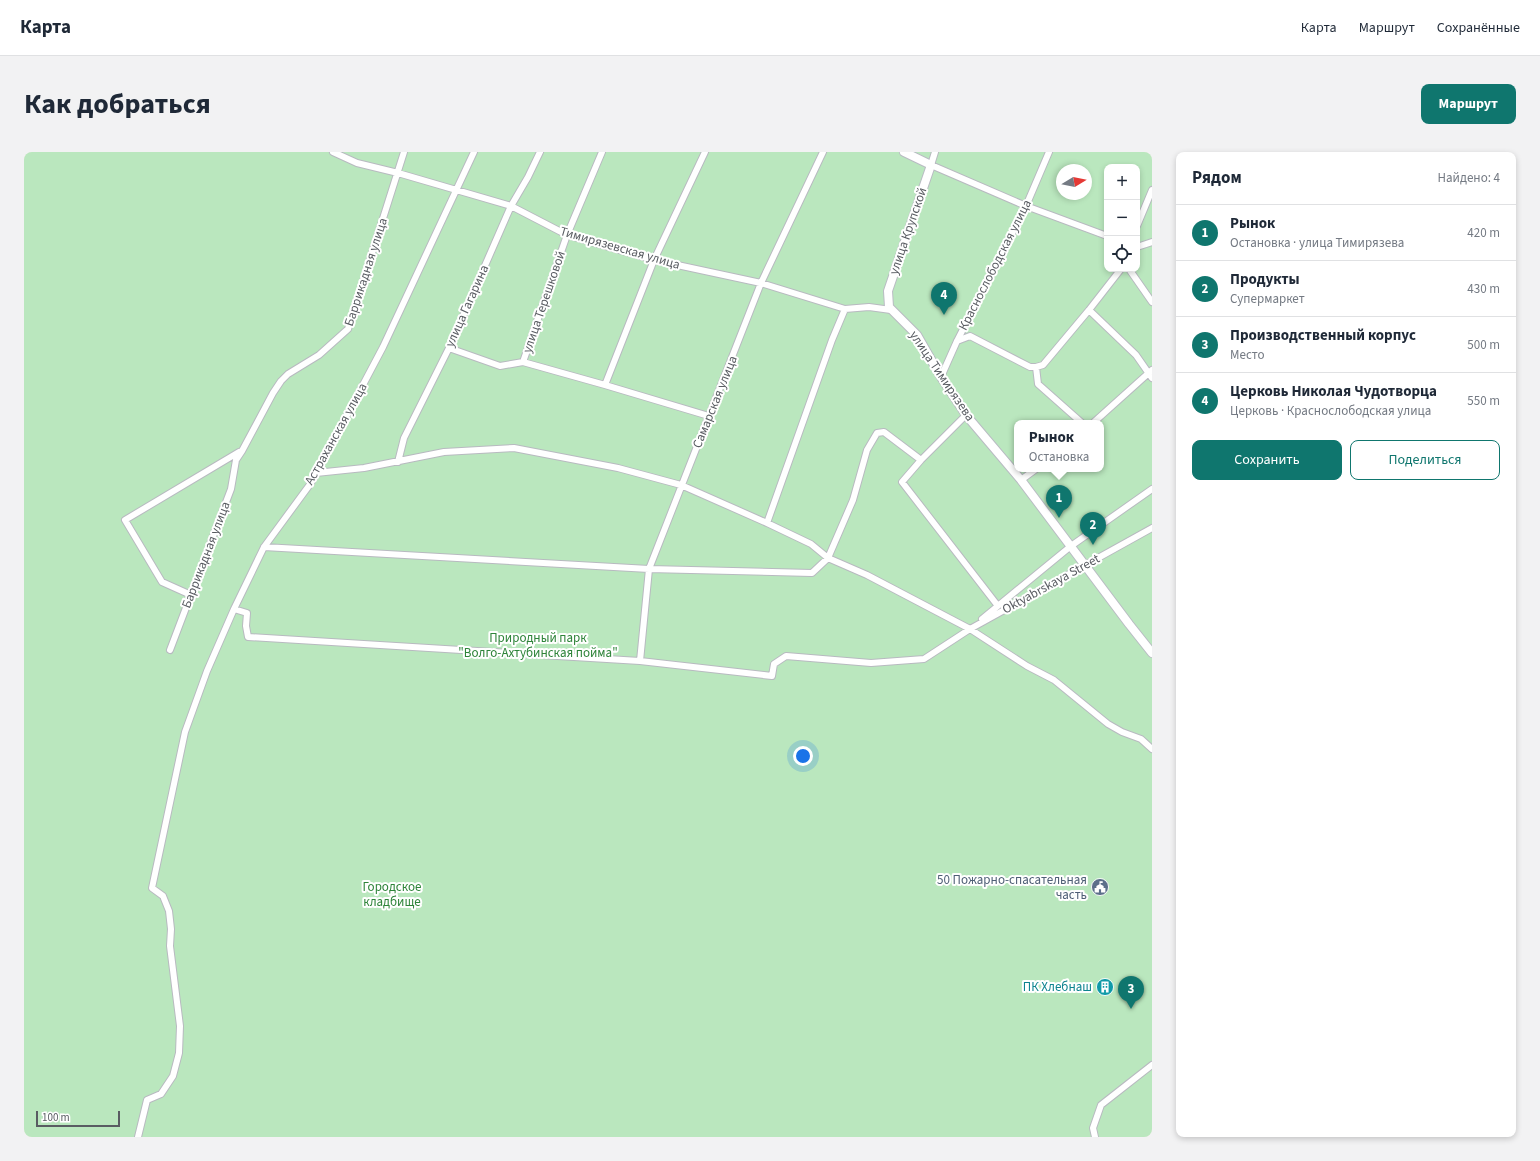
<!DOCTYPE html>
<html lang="ru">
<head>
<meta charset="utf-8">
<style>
  body { margin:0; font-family:"Source Sans 3",sans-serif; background:#f2f2f3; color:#1f2937 }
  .controls { position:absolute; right:12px; top:12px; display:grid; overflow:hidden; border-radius:8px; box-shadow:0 2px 6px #0003 }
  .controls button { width:36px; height:36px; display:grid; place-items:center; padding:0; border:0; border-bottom:1px solid #e0e1e3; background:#fff; color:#1f2937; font:20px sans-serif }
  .compass { position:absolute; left:1032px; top:12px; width:36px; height:36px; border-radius:50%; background:#fff; box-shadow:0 2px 6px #0003; rotate:80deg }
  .scale { position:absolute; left:12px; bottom:10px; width:84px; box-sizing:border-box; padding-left:4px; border:2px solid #595c62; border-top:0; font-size:11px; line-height:14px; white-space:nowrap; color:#595c62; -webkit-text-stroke:3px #fff; paint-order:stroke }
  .you { position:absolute; left:779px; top:604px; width:14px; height:14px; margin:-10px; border:3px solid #fff; border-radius:50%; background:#1a73e8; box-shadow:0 0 0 6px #1a73e833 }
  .badge { display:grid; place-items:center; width:26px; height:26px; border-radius:50%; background:#0f766e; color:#fff; font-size:13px; font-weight:700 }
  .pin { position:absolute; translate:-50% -33px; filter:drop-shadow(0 1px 2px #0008) }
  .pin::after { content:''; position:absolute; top:21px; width:14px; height:12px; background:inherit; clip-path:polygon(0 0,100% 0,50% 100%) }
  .popup { position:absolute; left:990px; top:268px; width:90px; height:52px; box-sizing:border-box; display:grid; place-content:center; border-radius:8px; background:#fff; filter:drop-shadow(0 1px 3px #0005); font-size:13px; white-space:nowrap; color:#747a83 }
  .popup b { font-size:15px; color:#1f2937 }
  .popup::after { content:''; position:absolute; left:50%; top:100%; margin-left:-8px; border:8px solid transparent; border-top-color:#fff }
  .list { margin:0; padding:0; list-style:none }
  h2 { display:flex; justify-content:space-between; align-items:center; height:52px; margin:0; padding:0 16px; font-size:17px }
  h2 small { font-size:13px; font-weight:400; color:#747a83 }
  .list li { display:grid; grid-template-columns:26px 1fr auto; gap:12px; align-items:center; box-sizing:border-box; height:56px; padding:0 16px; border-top:1px solid #e0e1e3 }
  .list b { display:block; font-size:15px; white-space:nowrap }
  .list p { margin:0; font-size:13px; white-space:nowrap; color:#747a83 }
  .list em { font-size:13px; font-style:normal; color:#747a83 }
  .actions { display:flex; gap:8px; padding:12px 16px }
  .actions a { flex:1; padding:9px 0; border:1px solid #0f766e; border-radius:8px; text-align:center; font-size:14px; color:#0f766e }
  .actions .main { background:#0f766e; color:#fff }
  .icon { flex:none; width:22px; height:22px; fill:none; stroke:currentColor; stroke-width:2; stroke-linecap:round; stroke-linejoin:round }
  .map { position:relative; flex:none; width:1128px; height:985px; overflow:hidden; border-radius:8px }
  header { display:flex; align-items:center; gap:24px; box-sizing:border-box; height:56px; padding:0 20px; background:#fff; border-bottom:1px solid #e0e1e3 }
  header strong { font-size:19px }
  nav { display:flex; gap:22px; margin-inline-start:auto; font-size:14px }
  .intro { display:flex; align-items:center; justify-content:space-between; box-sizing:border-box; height:96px; padding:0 24px }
  h1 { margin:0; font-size:28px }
  .button { padding:10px 18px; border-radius:8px; background:#0f766e; color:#fff; font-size:14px; font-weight:700 }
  main { display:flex; gap:24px; padding:0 24px }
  aside { flex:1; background:#fff; border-radius:8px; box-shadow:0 2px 6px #0003 }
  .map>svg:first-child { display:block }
  .green { fill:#bae7be; fill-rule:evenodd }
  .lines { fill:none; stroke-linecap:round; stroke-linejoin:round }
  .street-casing { stroke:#b8bac0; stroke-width:8 }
  .secondary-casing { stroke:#b9bcc3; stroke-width:10 }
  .street { stroke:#fff; stroke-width:6 }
  .secondary { stroke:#fff; stroke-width:8 }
  .labels { text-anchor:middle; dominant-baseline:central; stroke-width:4; stroke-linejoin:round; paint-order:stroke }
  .street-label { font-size:13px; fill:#595c62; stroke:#fff }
  .park-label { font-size:13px; fill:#2e8439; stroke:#fff }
  .service-label { font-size:13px; fill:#4e5e75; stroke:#fff; text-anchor:end }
  .culture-label { font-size:13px; fill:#0d838f; stroke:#fff; text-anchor:end }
</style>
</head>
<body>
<header>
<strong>Карта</strong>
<nav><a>Карта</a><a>Маршрут</a><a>Сохранённые</a></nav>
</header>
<div class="intro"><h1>Как добраться</h1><a class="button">Маршрут</a></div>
<main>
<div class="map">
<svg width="1128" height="985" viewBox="0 0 1128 985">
  <rect width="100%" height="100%" fill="#edebe0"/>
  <path class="green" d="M 0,0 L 1128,0 L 1128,985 L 0,985 ZM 1083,15 L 1113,15 L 1113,117 L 1083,117 ZM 1038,18 L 1062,18 L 1062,42 L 1038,42 ZM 993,271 L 1077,271 L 1077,317 L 993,317 Z"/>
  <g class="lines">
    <g class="street-casing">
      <path id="street" d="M 309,0 L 333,11 L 374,21 L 487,54 L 543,83 L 630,108 L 737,131 L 821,157 L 845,155 L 867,158
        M 911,0 L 907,13 L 1002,54 L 1083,84
        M 1113,74 L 1128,38
        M 1113,95 L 1128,90
        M 1105,117 L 1128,150
        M 1065,158 L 1112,203 L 1128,226
        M 933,189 L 946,184 L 1006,215 L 1012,215 L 1019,213 L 1065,158 L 1097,117
        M 425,196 L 476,214 L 499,210 L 581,233 L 685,264
        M 499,210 L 543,83 L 578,0
        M 1012,215 L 1014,232 L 1058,271
        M 917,225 L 933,189 L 1002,54 L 1025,0
        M 581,233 L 630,108 L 681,0
        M 942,263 L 897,308 L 878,330 L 974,454
        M 1069,271 L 1128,218
        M 374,310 L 380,286 L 425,196 L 487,54 L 504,25 L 516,0
        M 292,321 L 340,316 L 420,300 L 490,296 L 594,316 L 657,333 L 743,371 L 787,392 L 804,406 L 843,423 L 946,477 L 1003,514 L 1030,528 L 1084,572 L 1098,580 L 1117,587 L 1128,597
        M 997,328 L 1012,317
        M 743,371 L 808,188 L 821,157
        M 240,395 L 625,417 L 788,421 L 804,406 L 829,348 L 843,298 L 853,281 L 860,280 L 897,308
        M 167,443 L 138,430 L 101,368 L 215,300
        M 210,457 L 223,461 L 222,474 L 224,485 L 616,509 L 748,524 L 750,512 L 762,504 L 847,511 L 900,507 L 946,477 L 1128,376
        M 958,467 L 1047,394 L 1128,337
        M 146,498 L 207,337 L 212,308 L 218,299 L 249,241 L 257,229 L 264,222 L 295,203 L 324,177 L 380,0
        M 616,509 L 625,417 L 737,131 L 799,0
        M 114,985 L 123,948 L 137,942 L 149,924 L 155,901 L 156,874 L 146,794 L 147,777 L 145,759 L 139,744 L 128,736 L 161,580 L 183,519 L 210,457 L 240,395 L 287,331 L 359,195 L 450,0
        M 1071,985 L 1069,976 L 1077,953 L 1128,913"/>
    </g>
    <g class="secondary-casing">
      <path id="secondary" d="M 880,0 L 907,13 L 864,139 L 865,155 L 893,183 L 917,225 L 942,263 L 997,328 L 1105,472 L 1128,501"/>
    </g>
    <use href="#street" class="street"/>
    <use href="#secondary" class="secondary"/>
  </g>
  <defs>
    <g id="civic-disc" transform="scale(0.9)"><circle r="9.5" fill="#5c6f8a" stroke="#fff"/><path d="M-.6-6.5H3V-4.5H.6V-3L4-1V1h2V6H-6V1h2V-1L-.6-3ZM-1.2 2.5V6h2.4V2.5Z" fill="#fff"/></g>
    <g id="building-disc" transform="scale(0.9)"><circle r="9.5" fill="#0f9aa8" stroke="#fff"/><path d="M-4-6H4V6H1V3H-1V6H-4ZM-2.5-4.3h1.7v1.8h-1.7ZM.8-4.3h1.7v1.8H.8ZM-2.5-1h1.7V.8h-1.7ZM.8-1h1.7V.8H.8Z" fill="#fff"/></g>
  </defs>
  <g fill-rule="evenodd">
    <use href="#civic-disc" x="1076" y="735"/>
    <use href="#building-disc" x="1081" y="835"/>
  </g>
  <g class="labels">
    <g class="street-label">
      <text transform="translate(884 79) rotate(-71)">улица Крупской</text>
      <text transform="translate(596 96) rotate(16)">Тимирязевская улица</text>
      <text transform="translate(971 113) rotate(-63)">Краснослободская улица</text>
      <text transform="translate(342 120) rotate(-72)">Баррикадная улица</text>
      <text transform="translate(520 150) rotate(-71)">улица Терешковой</text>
      <text transform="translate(443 154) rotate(-66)">улица Гагарина</text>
      <text transform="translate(918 224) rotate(56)">улица Тимирязева</text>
      <text transform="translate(691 250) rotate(-68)">Самарская улица</text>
      <text transform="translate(312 282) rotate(-61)">Астраханская улица</text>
      <text transform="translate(182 403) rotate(-69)">Баррикадная улица</text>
      <text transform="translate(1027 432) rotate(-29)">Oktyabrskaya Street</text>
    </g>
    <g class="park-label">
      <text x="514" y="486">Природный парк<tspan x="514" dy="15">"Волго-Ахтубинская пойма"</tspan></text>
      <text x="368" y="735">Городское<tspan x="368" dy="15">кладбище</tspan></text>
    </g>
    <g class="service-label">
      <text x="1063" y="728">50 Пожарно-спасательная<tspan x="1063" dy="15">часть</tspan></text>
    </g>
    <g class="culture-label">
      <text x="1068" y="835">ПК Хлебнаш</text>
    </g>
  </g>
</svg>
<div class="controls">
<button>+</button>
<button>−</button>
<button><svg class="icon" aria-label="locate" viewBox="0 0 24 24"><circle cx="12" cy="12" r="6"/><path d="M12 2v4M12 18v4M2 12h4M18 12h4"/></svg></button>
</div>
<svg class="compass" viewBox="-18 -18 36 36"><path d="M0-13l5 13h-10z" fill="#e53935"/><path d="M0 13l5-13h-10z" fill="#747a83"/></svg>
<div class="scale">100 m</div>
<div class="you"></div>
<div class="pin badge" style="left:1035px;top:366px">1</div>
<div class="popup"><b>Рынок</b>Остановка</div>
<div class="pin badge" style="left:1069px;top:393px">2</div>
<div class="pin badge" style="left:1107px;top:857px">3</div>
<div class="pin badge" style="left:920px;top:163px">4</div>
</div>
<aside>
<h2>Рядом<small>Найдено: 4</small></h2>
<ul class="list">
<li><span class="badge">1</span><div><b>Рынок</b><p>Остановка · улица Тимирязева</p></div><em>420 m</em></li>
<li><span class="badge">2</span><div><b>Продукты</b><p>Супермаркет</p></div><em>430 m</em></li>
<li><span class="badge">3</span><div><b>Производственный корпус</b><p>Место</p></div><em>500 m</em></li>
<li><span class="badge">4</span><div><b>Церковь Николая Чудотворца</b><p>Церковь · Краснослободская улица</p></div><em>550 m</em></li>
</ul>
<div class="actions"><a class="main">Сохранить</a><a>Поделиться</a></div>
</aside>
</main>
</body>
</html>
